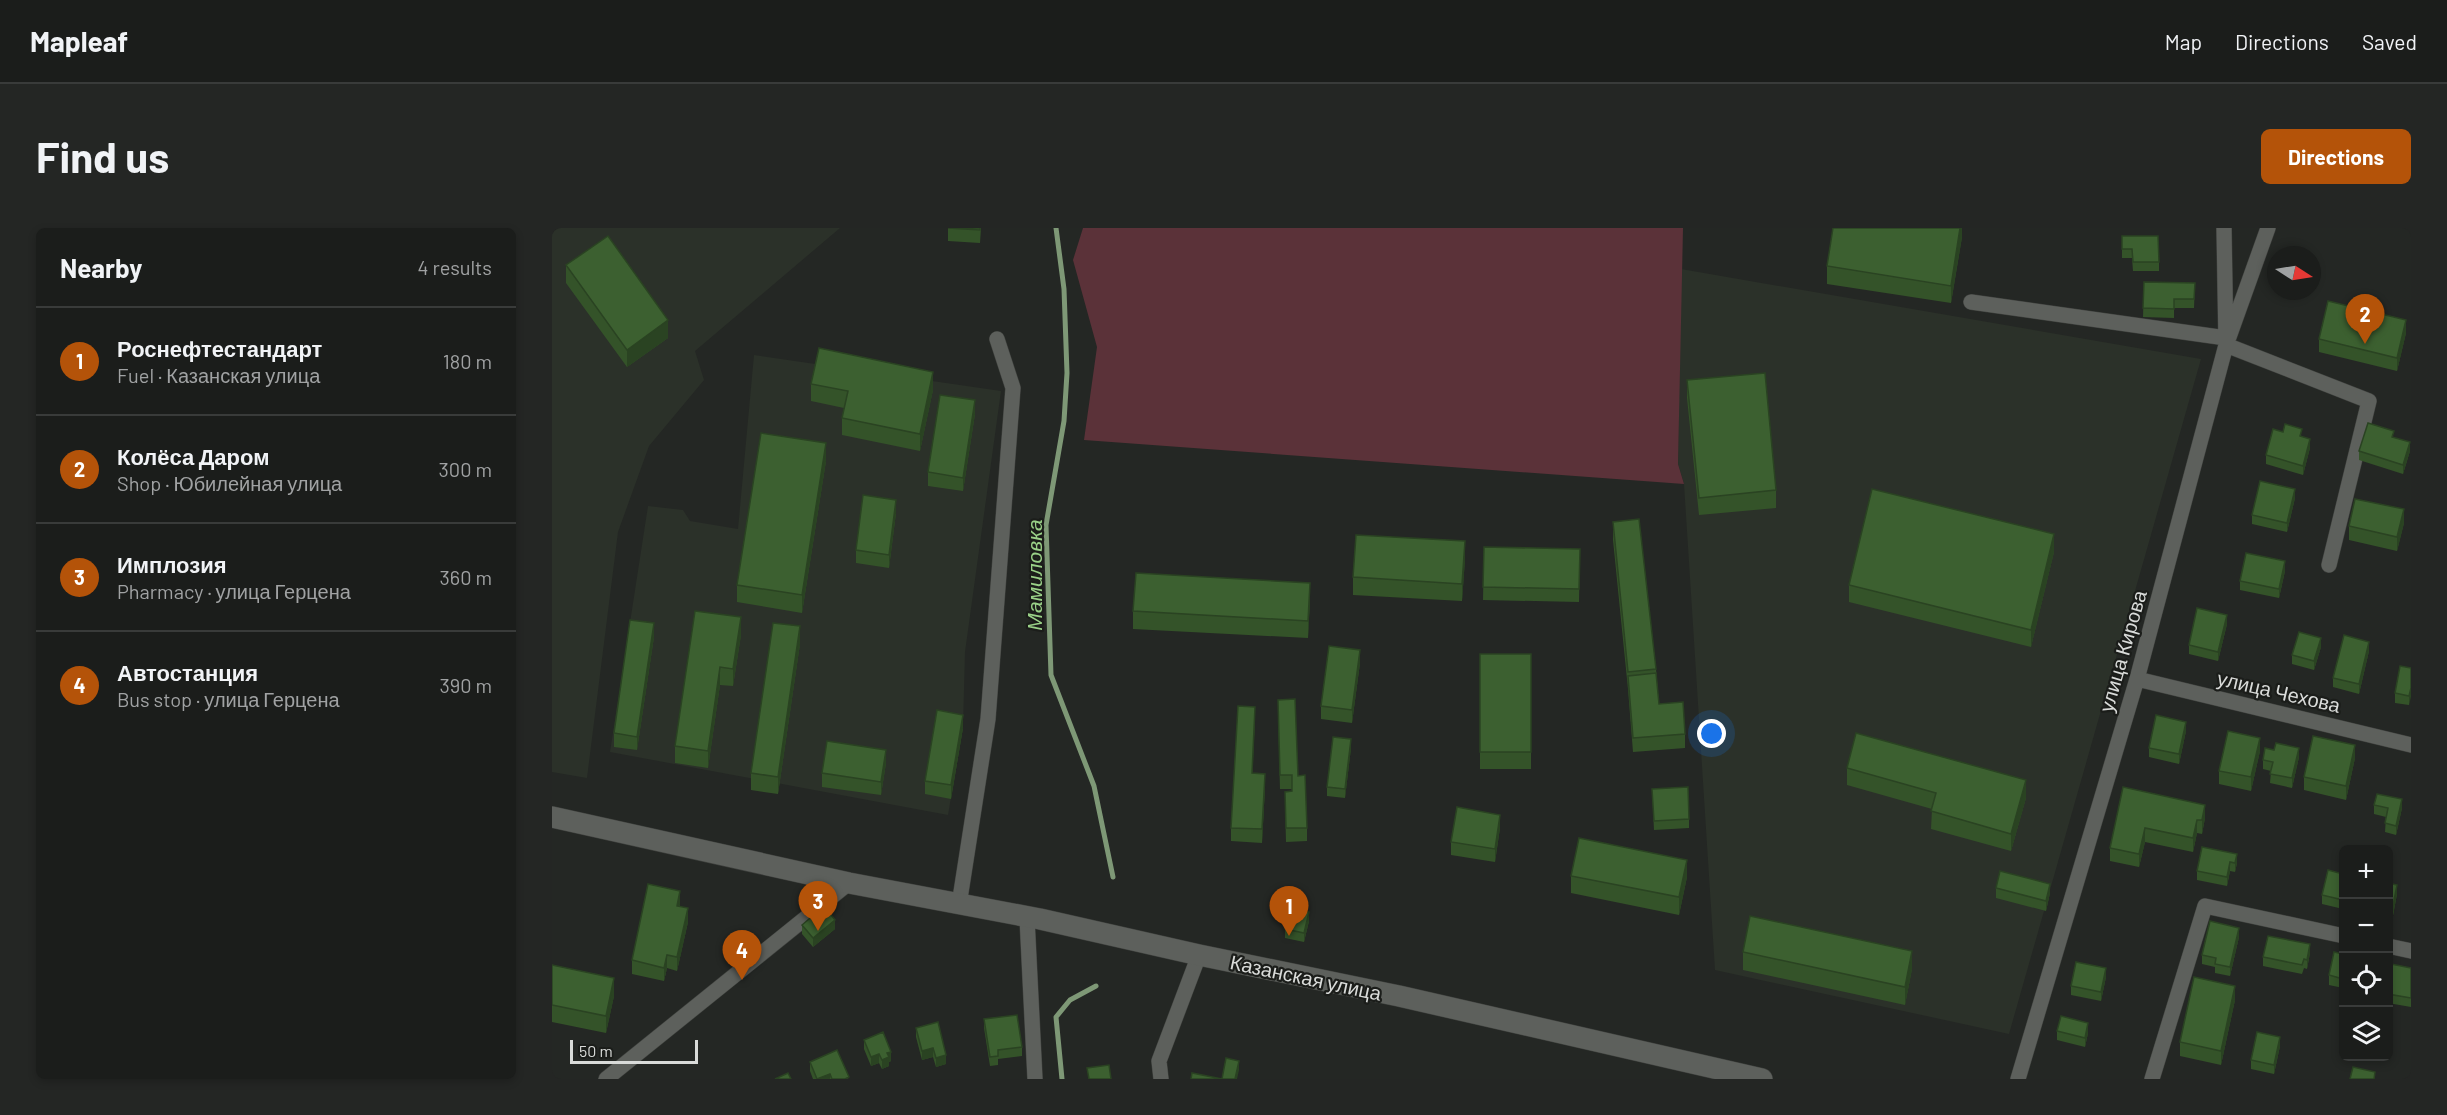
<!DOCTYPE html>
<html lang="en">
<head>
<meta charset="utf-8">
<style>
  body { margin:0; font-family:Barlow,sans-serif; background:#242624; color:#f1f3f6 }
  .controls { position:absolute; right:18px; bottom:18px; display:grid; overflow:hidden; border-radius:9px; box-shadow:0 3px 9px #0003 }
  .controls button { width:54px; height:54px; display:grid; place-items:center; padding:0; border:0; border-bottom:2px solid #393b3a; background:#1b1d1b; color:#f1f3f6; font:30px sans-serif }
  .compass { position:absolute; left:1715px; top:18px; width:54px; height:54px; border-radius:50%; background:#1b1d1b; box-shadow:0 3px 9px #0003; rotate:102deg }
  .scale { position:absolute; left:18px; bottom:15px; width:128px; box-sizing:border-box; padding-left:6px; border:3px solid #d9dbd9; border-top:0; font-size:16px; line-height:21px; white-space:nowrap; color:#d9dbd9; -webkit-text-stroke:4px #1b1d1a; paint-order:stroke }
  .you { position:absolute; left:1160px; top:506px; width:21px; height:21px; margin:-15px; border:4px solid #fff; border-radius:50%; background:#1a73e8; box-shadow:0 0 0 9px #1a73e833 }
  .badge { display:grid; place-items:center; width:39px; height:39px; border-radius:50%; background:#b45309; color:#fff; font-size:20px; font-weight:700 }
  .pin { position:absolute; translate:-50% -50px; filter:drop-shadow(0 2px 3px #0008) }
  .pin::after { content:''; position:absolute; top:32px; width:21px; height:18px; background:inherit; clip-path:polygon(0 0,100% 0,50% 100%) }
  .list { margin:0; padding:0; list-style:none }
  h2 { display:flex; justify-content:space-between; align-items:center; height:78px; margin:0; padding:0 24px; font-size:26px }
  h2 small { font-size:20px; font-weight:400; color:#a0a2a3 }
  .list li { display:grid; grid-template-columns:39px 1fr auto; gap:18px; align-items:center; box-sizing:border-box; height:108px; padding:0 24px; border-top:2px solid #393b3a }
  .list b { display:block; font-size:22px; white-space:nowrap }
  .list p { margin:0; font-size:20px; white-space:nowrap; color:#a0a2a3 }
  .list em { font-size:20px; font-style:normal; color:#a0a2a3 }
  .icon { flex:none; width:33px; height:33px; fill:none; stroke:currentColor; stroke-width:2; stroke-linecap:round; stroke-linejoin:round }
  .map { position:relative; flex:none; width:1859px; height:851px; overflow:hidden; border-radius:9px }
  header { display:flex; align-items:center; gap:36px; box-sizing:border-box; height:84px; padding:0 30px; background:#1b1d1b; border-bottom:2px solid #393b3a }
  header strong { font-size:28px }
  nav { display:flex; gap:33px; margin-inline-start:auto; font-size:21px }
  .intro { display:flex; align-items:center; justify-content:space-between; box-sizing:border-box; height:144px; padding:0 36px }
  h1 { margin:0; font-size:42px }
  .button { padding:15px 27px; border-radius:9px; background:#b45309; color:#fff; font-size:21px; font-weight:700 }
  main { display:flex; gap:36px; padding:0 36px }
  aside { flex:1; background:#1b1d1b; border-radius:9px; box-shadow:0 3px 9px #0003 }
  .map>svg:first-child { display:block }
  .built { fill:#2b3129 }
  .green { fill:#5b3239 }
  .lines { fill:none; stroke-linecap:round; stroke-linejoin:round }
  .stream { stroke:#7e9876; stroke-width:5 }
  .street-casing { stroke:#3f413e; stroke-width:16 }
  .secondary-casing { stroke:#3f413e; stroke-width:22 }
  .street { stroke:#5d605c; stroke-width:15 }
  .secondary { stroke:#5d605c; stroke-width:21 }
  .wall { fill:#345329 }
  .shaded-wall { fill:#2a4322 }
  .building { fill:#3c6030; stroke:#2a4322; stroke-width:1.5 }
  .labels { text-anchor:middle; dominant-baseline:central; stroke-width:4.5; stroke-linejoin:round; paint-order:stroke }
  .street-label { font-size:20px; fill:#d9dbd9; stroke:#1b1d1a }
  .water-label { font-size:21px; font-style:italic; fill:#9ad188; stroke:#1b1d1a }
</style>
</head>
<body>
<header>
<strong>Mapleaf</strong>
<nav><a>Map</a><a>Directions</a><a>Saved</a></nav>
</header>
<div class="intro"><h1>Find us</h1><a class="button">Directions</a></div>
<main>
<aside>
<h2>Nearby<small>4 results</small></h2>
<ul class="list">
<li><span class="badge">1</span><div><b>Роснефтестандарт</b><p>Fuel · Казанская улица</p></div><em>180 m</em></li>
<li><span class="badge">2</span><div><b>Колёса Даром</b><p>Shop · Юбилейная улица</p></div><em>300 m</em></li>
<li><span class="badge">3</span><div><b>Имплозия</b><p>Pharmacy · улица Герцена</p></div><em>360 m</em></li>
<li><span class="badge">4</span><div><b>Автостанция</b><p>Bus stop · улица Герцена</p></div><em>390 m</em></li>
</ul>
</aside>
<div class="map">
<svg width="1859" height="851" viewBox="0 0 1859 851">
  <rect width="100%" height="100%" fill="#242724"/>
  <path class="built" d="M 0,0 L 288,0 L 143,123 L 152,152 L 97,218 L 66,304 L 35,550 L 0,544 Z
    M 1129,41 L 1649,131 L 1457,806 L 1163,742 L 1132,256 L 1126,236 Z
    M 202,127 L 449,163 L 413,424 L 411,499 L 396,587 L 58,524 L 96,278 L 131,282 L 138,293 L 186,301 Z"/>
  <path class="green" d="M 531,0 L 1131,0 L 1126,236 L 1132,256 L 532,212 L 545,119 L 521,32 Z"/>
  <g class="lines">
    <path class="stream" d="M 504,0 L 512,61 L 515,145 L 512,193 L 494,297 L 499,447 L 542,558 L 561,649
      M 510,851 L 504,789 L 518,772 L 544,758"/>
    <g class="street-casing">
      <path id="street" d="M 1419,74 L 1674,110
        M 1677,109 L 1716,0
        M 1674,117 L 1817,173 L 1777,337
        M 1585,451 L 1859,517
        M 407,677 L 436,491 L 461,160 L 445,111
        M 475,690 L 483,851
        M 1836,718 L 1859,723
        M 54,851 L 297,655
        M 609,851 L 607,833 L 647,727
        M 1466,851 L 1585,451 L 1674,117 L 1672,0
        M 1600,851 L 1653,678 L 1792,708"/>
    </g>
    <g class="secondary-casing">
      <path id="secondary" d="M 0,589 L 297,655 L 488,691 L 647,727 L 847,768 L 1210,851"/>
    </g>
    <use href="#street" class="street"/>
    <use href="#secondary" class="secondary"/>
  </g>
  <path class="wall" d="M 396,0 L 429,0 L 428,15 L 396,13 Z
    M 1410,0 L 1410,9 L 1399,75 L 1275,56 L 1275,38 Z
    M 1570,8 L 1607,34 L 1607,43 L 1581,43 L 1580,30 L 1570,30 Z
    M 14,37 L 116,110 L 75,139 L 14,55 Z
    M 1592,54 L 1643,55 L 1642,80 L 1622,80 L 1622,90 L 1591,89 Z
    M 1854,105 L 1845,143 L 1767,124 L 1767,111 Z
    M 1135,152 L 1224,262 L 1224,280 L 1147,287 L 1135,170 Z
    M 259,156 L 381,162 L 368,223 L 290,207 L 290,190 L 292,180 L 259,173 Z
    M 423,186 L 411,263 L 376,258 L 376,244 Z
    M 1750,209 L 1758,220 L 1751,247 L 1714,236 L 1714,227 Z
    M 1842,209 L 1858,223 L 1851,246 L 1807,232 L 1807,223 Z
    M 274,233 L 250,385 L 185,374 L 185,357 Z
    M 1743,270 L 1735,304 L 1700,296 L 1700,287 Z
    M 344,285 L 337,340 L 304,335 L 304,322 Z
    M 1061,294 L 1104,441 L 1107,476 L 1133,506 L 1133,520 L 1081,524 L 1076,461 L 1061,312 Z
    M 1852,295 L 1845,323 L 1797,312 L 1797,298 Z
    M 932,319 L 1028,321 L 1027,374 L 931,372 Z
    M 1502,324 L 1479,419 L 1297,374 L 1297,357 Z
    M 913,331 L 910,373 L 801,367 L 801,349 Z
    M 1733,343 L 1727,370 L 1688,362 L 1688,353 Z
    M 758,372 L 756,410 L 581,401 L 581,383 Z
    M 143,383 L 189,407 L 181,458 L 168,457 L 156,540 L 123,535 L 123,518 Z
    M 1675,396 L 1666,433 L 1637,426 L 1637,417 Z
    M 102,409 L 85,522 L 62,519 L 62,505 Z
    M 248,416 L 226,566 L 199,562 L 199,545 Z
    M 1769,419 L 1762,442 L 1740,436 L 1740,427 Z
    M 1817,423 L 1807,466 L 1781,459 L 1781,450 Z
    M 928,426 L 979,426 L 979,541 L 928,541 Z
    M 808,435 L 800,495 L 769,491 L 769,478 Z
    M 1859,440 L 1857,477 L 1843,475 L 1843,465 Z
    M 726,485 L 746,548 L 755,600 L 755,613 L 734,614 L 733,577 L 740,564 L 740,561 L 728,561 Z
    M 703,492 L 700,545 L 713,559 L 710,615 L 679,613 L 679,600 Z
    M 411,500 L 399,571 L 373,566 L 373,553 Z
    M 1634,503 L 1627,536 L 1597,529 L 1597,520 Z
    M 799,520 L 793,570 L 775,568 L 775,559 Z
    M 1708,523 L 1699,563 L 1667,556 L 1667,543 Z
    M 1747,529 L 1740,560 L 1718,555 L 1719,543 L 1711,541 L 1711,532 Z
    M 1803,530 L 1794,572 L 1752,562 L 1752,549 Z
    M 334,535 L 329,567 L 270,559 L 270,545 Z
    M 1295,540 L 1474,570 L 1459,623 L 1379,601 L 1380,581 L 1295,557 Z
    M 1571,559 L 1653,590 L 1650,606 L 1645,605 L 1641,624 L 1593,614 L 1587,639 L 1558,633 L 1558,620 Z
    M 1100,561 L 1137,591 L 1137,600 L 1102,602 Z
    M 1822,577 L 1850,580 L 1844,607 L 1833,604 L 1834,589 L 1822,586 Z
    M 948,600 L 943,634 L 899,627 L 899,614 Z
    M 1650,619 L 1685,635 L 1683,644 L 1678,643 L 1675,658 L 1645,652 L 1645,643 Z
    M 1791,646 L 1791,681 L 1770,676 L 1770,667 Z
    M 1019,648 L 1135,649 L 1127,687 L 1019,665 Z
    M 1836,655 L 1845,666 L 1839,698 L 1836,697 Z
    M 1444,660 L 1498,665 L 1494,683 L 1444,670 Z
    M 128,676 L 128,678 L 136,694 L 125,743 L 115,740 L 112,753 L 80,746 L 80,732 Z
    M 757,693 L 752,714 L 733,710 L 733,701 Z
    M 250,697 L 283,701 L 261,719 L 250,706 Z
    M 1687,709 L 1678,748 L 1663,745 L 1663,739 L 1650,736 L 1650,727 Z
    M 1191,724 L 1360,741 L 1353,777 L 1191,742 Z
    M 1758,725 L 1755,741 L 1752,740 L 1750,746 L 1711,738 L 1711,729 Z
    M 1791,726 L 1791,760 L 1777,757 L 1777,747 Z
    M 0,737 L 62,768 L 54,805 L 0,794 Z
    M 1859,740 L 1859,779 L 1836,775 L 1836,748 Z
    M 1554,749 L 1549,773 L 1519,767 L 1519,758 Z
    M 1683,772 L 1669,837 L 1628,828 L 1628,814 Z
    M 432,791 L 470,819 L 470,828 L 446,831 L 446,837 L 438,838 L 432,800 Z
    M 364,800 L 394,836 L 384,839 L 381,829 L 370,832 L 364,809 Z
    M 1505,803 L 1536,805 L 1533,819 L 1505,812 Z
    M 312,812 L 339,833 L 337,834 L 337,838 L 330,841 L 327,835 L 319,838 L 312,821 Z
    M 1728,818 L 1722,846 L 1699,841 L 1699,832 Z
    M 258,834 L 297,851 L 261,851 L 258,843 Z"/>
  <path class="shaded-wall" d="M 1408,0 L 1410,0 L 1410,9 L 1399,75 L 1399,58 Z
    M 116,92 L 116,110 L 75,139 L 75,122 Z
    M 1854,92 L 1854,105 L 1845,143 L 1845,130 Z
    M 381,144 L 381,162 L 368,223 L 368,206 Z
    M 423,172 L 423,186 L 411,263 L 411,250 Z
    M 1758,211 L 1758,220 L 1751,247 L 1751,238 Z
    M 1858,214 L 1858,223 L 1851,246 L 1851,237 Z
    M 274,215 L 274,233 L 250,385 L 250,367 Z
    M 1743,261 L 1743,270 L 1735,304 L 1735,295 Z
    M 344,272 L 344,285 L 337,340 L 337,327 Z
    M 1852,281 L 1852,295 L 1845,323 L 1845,309 Z
    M 1502,306 L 1502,324 L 1479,419 L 1479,402 Z
    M 913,313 L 913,331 L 910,373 L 910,356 Z
    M 1733,333 L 1733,343 L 1727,370 L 1727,361 Z
    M 758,355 L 758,372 L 756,410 L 756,393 Z
    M 1675,387 L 1675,396 L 1666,433 L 1666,424 Z
    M 189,389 L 189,407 L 181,458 L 181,441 Z
    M 102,395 L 102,409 L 85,522 L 85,509 Z
    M 248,398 L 248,416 L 226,566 L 226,549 Z
    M 1769,410 L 1769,419 L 1762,442 L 1762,433 Z
    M 1817,414 L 1817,423 L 1807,466 L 1807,456 Z
    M 808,422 L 808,435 L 800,495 L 800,482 Z
    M 168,439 L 168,457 L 156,540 L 156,523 Z
    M 1859,460 L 1859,469 L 1857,477 L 1857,468 Z
    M 703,479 L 703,492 L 700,559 L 700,545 Z
    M 411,487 L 411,500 L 399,571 L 399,557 Z
    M 1634,494 L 1634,503 L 1627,536 L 1627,526 Z
    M 1708,510 L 1708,523 L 1699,563 L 1699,549 Z
    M 799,511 L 799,520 L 793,570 L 793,561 Z
    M 1803,517 L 1803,530 L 1794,572 L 1794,558 Z
    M 1747,520 L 1747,529 L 1740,560 L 1740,550 Z
    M 334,522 L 334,535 L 329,567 L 329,554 Z
    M 713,546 L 713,559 L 710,615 L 710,601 Z
    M 1474,552 L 1474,570 L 1459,623 L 1459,606 Z
    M 1850,571 L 1850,580 L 1844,607 L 1844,598 Z
    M 1653,577 L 1653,590 L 1650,606 L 1650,592 Z
    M 948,587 L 948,600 L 943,634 L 943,621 Z
    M 1645,592 L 1645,605 L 1641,624 L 1641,610 Z
    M 1593,600 L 1593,614 L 1587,639 L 1587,626 Z
    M 1685,626 L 1685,635 L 1683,644 L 1683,635 Z
    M 1135,632 L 1135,649 L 1127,687 L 1127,669 Z
    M 1678,634 L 1678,643 L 1675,658 L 1675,649 Z
    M 1498,656 L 1498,665 L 1494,683 L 1494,673 Z
    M 1845,657 L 1845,666 L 1839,698 L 1839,688 Z
    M 128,663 L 128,676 L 125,691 L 125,678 Z
    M 136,680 L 136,694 L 125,743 L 125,729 Z
    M 757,684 L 757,693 L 752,714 L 752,705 Z
    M 283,692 L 283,701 L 261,719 L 261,710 Z
    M 1687,700 L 1687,709 L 1678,748 L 1678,739 Z
    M 1758,716 L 1758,725 L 1755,741 L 1755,732 Z
    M 1360,723 L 1360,741 L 1353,777 L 1353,759 Z
    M 115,727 L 115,740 L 112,753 L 112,740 Z
    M 1554,740 L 1554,749 L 1549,773 L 1549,764 Z
    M 62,750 L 62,768 L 54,805 L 54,788 Z
    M 1683,758 L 1683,772 L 1669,837 L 1669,823 Z
    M 1536,795 L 1536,805 L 1533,819 L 1533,810 Z
    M 1728,809 L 1728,818 L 1722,846 L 1722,837 Z
    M 381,820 L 381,829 L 370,832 L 370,823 Z
    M 339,824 L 339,833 L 337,834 L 337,838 L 330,841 L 330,832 L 335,825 Z
    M 327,826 L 327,835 L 319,838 L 319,829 Z
    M 394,827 L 394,836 L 384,839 L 384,830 Z
    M 687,833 L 687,842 L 685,851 L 683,851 Z
    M 278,846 L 278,851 L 266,851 Z"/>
  <path class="building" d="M 396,0 L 428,0 L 428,2 Z
    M 1281,0 L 1408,0 L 1399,58 L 1275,38 Z
    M 56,8 L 116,92 L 75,122 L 14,37 Z
    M 1570,8 L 1606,8 L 1607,34 L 1581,34 L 1580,21 L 1570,21 Z
    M 1592,54 L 1643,55 L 1642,71 L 1622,71 L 1622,81 L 1591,80 Z
    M 1776,73 L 1854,92 L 1845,130 L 1767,111 Z
    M 267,120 L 381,144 L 368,206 L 290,190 L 296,163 L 259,156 Z
    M 1213,145 L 1224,262 L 1147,270 L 1135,152 Z
    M 388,167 L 423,172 L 411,250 L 376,244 Z
    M 1816,195 L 1842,203 L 1840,209 L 1858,214 L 1851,237 L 1807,223 Z
    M 1733,196 L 1750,201 L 1748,208 L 1758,211 L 1751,238 L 1714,227 L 1721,201 L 1731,204 Z
    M 209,205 L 274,215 L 250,367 L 185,357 Z
    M 1708,253 L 1743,261 L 1735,295 L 1700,287 Z
    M 1320,261 L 1502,306 L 1479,402 L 1297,357 Z
    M 311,267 L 344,272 L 337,327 L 304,322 Z
    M 1803,271 L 1852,281 L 1845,309 L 1797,298 Z
    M 1087,291 L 1104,441 L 1076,444 L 1061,294 Z
    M 804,307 L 913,313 L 910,356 L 801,349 Z
    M 932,319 L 1028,321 L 1027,361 L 931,359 Z
    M 1694,325 L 1733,333 L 1727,361 L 1688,353 Z
    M 584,345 L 758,355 L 756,393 L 581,383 Z
    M 1645,380 L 1675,387 L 1666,424 L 1637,417 Z
    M 143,383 L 189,389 L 181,441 L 168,439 L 156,523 L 123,518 Z
    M 78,392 L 102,395 L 85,509 L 62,505 Z
    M 221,395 L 248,398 L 226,549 L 199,545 Z
    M 1747,404 L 1769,410 L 1762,433 L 1740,427 Z
    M 1792,407 L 1817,414 L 1807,456 L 1781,450 Z
    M 777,418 L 808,422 L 800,482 L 769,478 Z
    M 928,426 L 979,426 L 979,524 L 928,524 Z
    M 1848,438 L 1859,440 L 1859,460 L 1857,468 L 1843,465 Z
    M 1104,445 L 1107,476 L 1131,474 L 1133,506 L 1081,510 L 1076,448 Z
    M 743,471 L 746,548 L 753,547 L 755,600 L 734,600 L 733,564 L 740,563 L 740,547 L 728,547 L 726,472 Z
    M 686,478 L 703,479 L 700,545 L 713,546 L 710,601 L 679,600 Z
    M 385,482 L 411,487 L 399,557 L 373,553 Z
    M 1604,487 L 1634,494 L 1627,526 L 1597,520 Z
    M 1676,503 L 1708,510 L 1699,549 L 1667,543 Z
    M 1304,505 L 1474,552 L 1459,606 L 1379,583 L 1384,565 L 1295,540 Z
    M 1761,508 L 1803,517 L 1794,558 L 1752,549 Z
    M 781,509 L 799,511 L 793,561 L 775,559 Z
    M 275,513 L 334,522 L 329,554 L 270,545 Z
    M 1724,515 L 1747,520 L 1740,550 L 1718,546 L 1721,534 L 1711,532 L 1713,520 L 1722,522 Z
    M 1136,559 L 1137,591 L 1102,593 L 1100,561 Z
    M 1571,559 L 1653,577 L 1650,592 L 1645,592 L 1641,610 L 1593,600 L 1587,626 L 1558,620 Z
    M 1825,566 L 1850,571 L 1844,598 L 1833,595 L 1836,580 L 1822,577 Z
    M 905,579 L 948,587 L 943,621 L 899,614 Z
    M 1027,610 L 1135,632 L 1127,669 L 1019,648 Z
    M 1650,619 L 1685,626 L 1683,635 L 1678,634 L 1675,649 L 1645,643 Z
    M 1776,642 L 1791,646 L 1791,672 L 1770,667 Z
    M 1448,643 L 1498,656 L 1494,673 L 1444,660 Z
    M 1836,655 L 1845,657 L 1839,688 L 1836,688 Z
    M 96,656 L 128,663 L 125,678 L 136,680 L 125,729 L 115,727 L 112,740 L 80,732 Z
    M 272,678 L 283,692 L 261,710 L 250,697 Z
    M 738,680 L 757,684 L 752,705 L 733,701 Z
    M 1198,688 L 1360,723 L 1353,759 L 1191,724 Z
    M 1658,693 L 1687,700 L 1678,739 L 1663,736 L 1664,730 L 1650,727 Z
    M 1716,708 L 1758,716 L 1755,732 L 1752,731 L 1750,737 L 1711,729 Z
    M 1782,724 L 1791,726 L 1791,751 L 1777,747 Z
    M 1524,734 L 1554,740 L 1549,764 L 1519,758 Z
    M 1839,736 L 1859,740 L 1859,770 L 1836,766 L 1836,748 Z
    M 0,737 L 62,750 L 54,788 L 0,777 Z
    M 1642,749 L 1683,758 L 1669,823 L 1628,814 Z
    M 465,787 L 470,819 L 446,822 L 446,828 L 438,829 L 432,791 Z
    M 1509,788 L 1536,795 L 1533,810 L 1505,803 Z
    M 386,794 L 394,827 L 384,830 L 381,820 L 370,823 L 364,800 Z
    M 331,804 L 339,824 L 335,825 L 337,829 L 330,832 L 327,826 L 319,829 L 312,812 Z
    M 1705,804 L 1728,809 L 1722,837 L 1699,832 Z
    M 285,822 L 297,849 L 293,851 L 280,851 L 278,846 L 265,851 L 258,834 Z
    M 674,830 L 687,833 L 683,851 L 639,851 L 640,845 L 670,851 Z
    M 557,837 L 559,851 L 537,851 L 535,840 Z
    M 1801,839 L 1823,844 L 1822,851 L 1798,851 Z
    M 236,845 L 239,851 L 223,851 Z"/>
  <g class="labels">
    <g class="street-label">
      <text transform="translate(1570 423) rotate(-74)">улица Кирова</text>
      <text transform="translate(1727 463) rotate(13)">улица Чехова</text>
      <text transform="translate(754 749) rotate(12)">Казанская улица</text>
    </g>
    <g class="water-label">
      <text transform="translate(481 347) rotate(-90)">Мамиловка</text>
    </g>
  </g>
</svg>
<div class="controls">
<button>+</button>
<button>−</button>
<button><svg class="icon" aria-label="locate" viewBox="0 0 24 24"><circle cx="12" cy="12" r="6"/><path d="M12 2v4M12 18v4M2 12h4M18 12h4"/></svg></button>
<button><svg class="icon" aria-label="layers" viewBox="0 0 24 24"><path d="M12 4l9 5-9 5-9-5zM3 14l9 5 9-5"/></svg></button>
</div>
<svg class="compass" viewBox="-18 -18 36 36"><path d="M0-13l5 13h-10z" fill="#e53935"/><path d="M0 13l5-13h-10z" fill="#a0a2a3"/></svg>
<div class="scale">50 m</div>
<div class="you"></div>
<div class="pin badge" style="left:737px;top:708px">1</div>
<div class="pin badge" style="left:1813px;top:116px">2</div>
<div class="pin badge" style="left:266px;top:703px">3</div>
<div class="pin badge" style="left:190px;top:752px">4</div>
</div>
</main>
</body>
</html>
